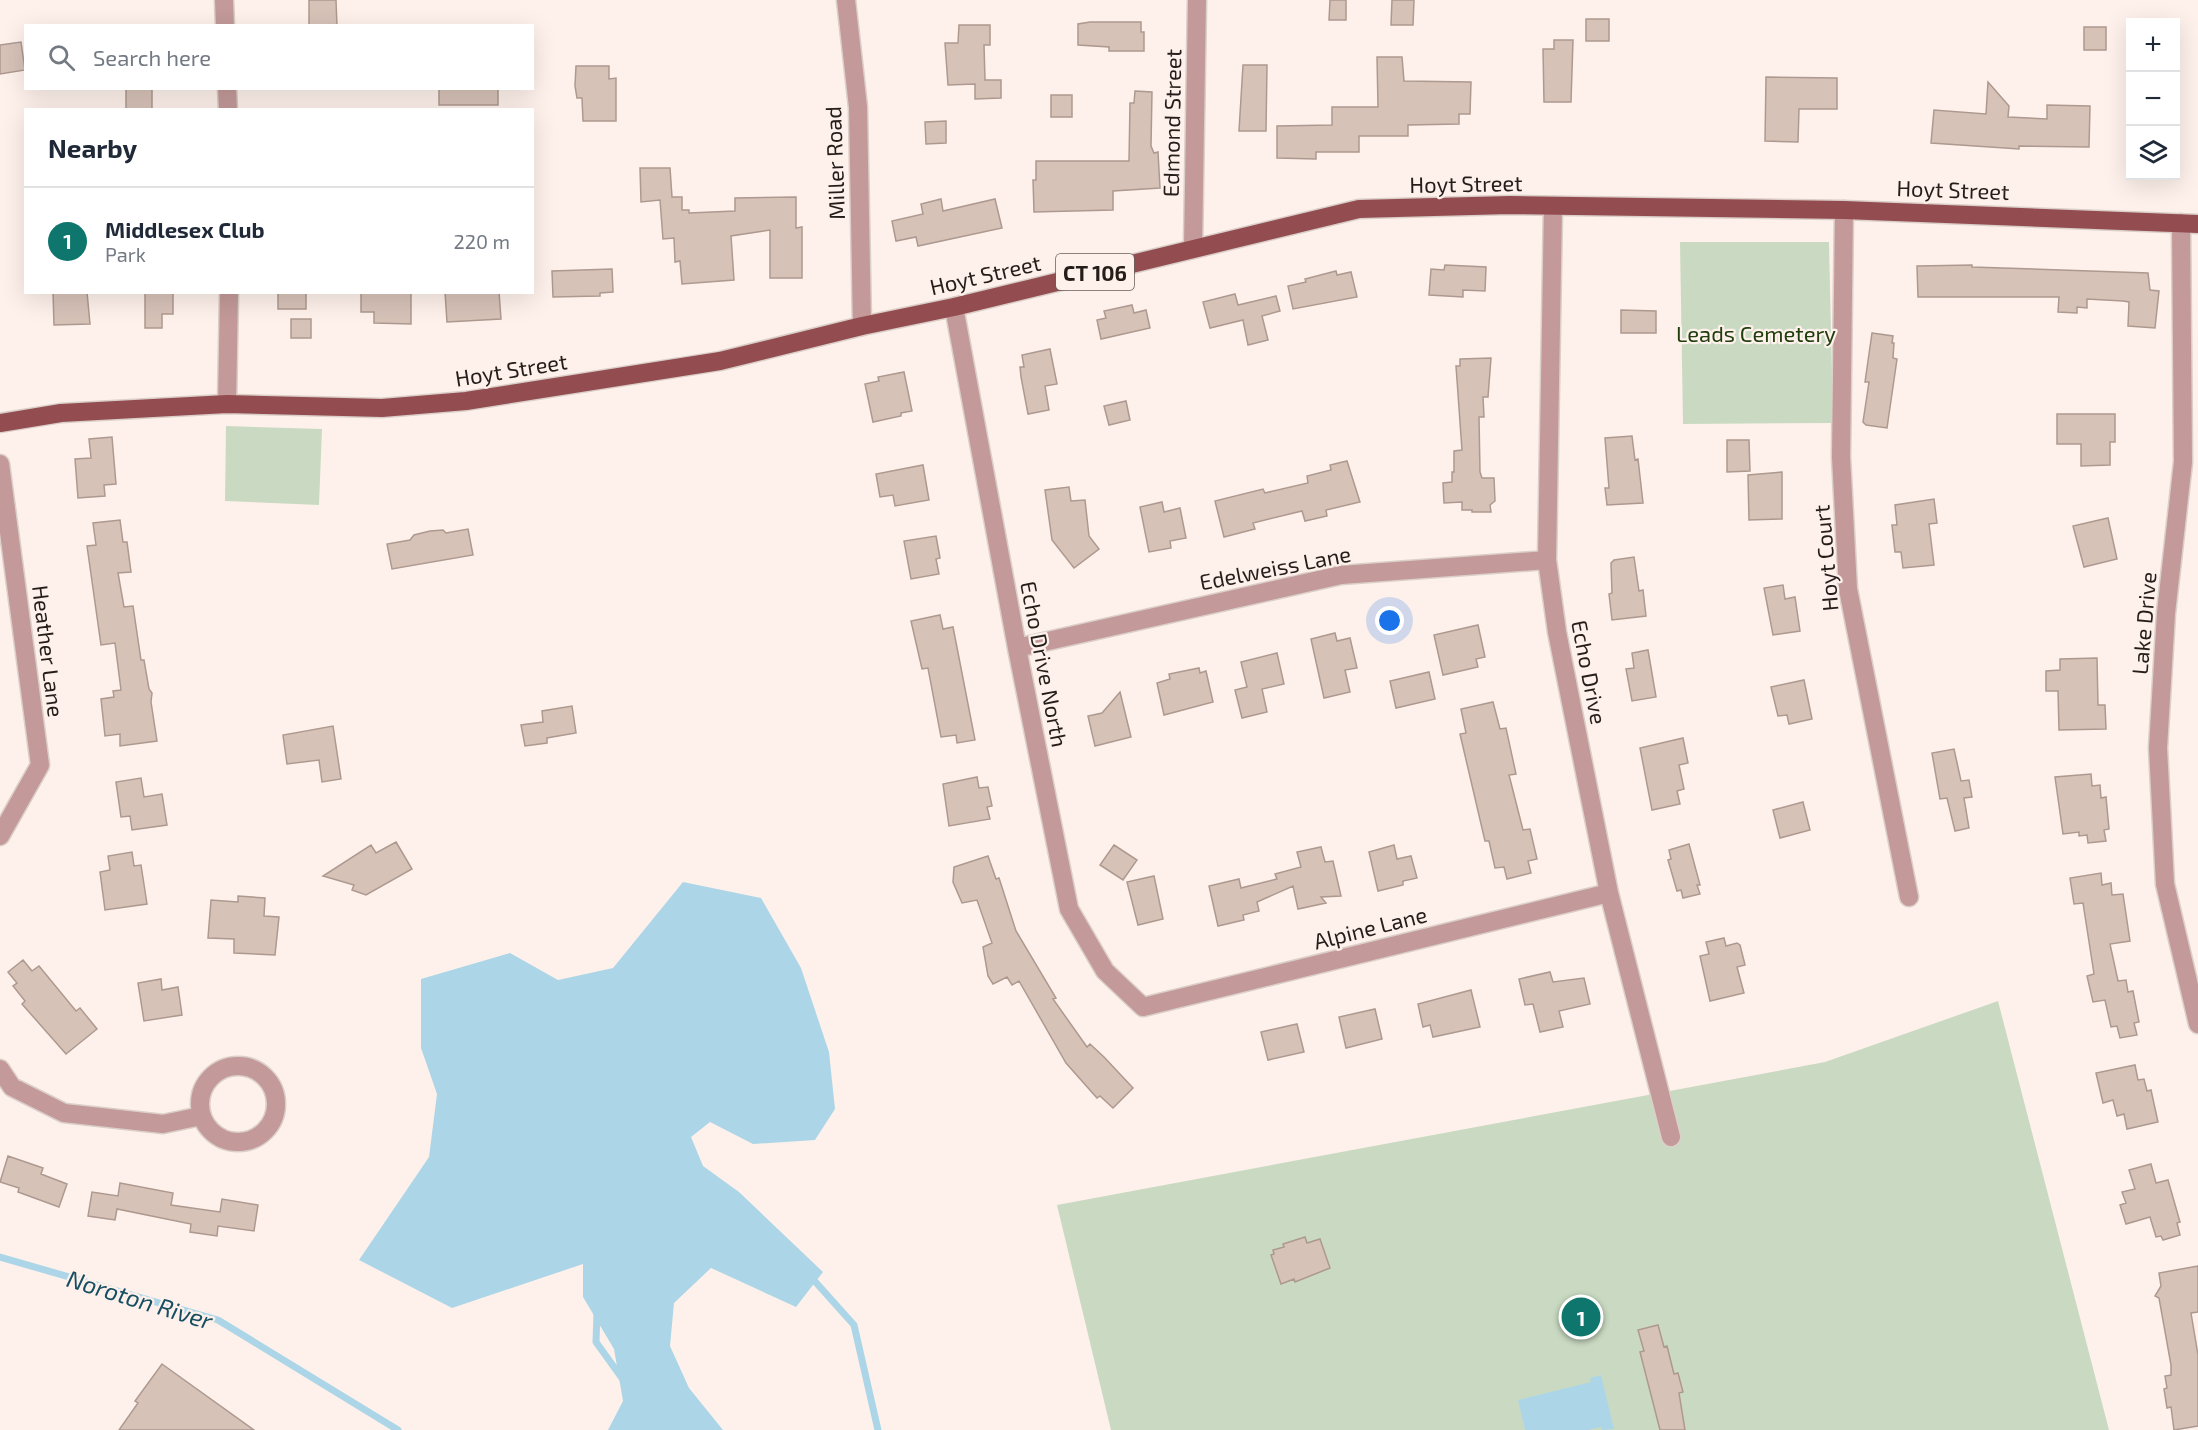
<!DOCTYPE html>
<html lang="en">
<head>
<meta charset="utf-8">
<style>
  body { margin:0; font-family:"Exo 2",sans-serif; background:#f2f2f3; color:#1f2937 }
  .controls { position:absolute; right:18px; top:18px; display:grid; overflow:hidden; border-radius:0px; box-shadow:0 6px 24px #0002 }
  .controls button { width:54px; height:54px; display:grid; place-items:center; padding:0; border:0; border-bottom:2px solid #e0e1e3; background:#fff; color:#1f2937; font:30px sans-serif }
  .you { position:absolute; left:1390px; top:621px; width:21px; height:21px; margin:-15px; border:4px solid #fff; border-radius:50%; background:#1a73e8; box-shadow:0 0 0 9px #1a73e833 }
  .badge { display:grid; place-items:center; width:39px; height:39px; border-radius:50%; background:#0f766e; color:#fff; font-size:20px; font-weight:700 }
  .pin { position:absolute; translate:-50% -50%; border:3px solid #fff; box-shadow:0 2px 6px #0006 }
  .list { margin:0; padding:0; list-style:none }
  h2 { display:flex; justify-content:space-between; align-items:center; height:78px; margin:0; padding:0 24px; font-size:26px }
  h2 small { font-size:20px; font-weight:400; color:#747a83 }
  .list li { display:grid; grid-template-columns:39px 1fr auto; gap:18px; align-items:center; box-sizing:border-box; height:108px; padding:0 24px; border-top:2px solid #e0e1e3 }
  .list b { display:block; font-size:22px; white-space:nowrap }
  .list p { margin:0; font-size:20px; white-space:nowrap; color:#747a83 }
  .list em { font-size:20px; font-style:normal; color:#747a83 }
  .icon { flex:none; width:33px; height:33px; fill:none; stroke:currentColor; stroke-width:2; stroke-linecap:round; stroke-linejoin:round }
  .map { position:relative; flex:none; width:2198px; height:1430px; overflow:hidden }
  .search { position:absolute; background:#fff; box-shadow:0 6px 24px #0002; left:24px; top:24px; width:510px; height:66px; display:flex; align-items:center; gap:15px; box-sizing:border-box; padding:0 21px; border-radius:0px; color:#747a83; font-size:22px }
  .panel { position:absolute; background:#fff; box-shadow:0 6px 24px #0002; left:24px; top:108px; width:510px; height:186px; border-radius:0px }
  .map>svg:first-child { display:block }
  .green { fill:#cadac2 }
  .water { fill:#acd6e7 }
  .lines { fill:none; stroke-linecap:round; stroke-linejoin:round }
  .stream { stroke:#acd6e7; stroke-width:7 }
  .building { fill:#d7c2b8; stroke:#ad998f; stroke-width:1.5 }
  .street-casing { stroke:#dbcfc9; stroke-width:21 }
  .primary-casing { stroke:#dbcfc9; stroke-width:21 }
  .street { stroke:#c39999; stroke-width:18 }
  .primary { stroke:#934d50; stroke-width:18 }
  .labels { text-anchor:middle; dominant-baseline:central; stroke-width:4.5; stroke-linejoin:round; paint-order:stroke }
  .shield { fill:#fef1eb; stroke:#665d58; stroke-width:1.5 }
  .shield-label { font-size:21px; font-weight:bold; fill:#251d19 }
  .street-label { font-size:22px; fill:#251d19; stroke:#fef1eb }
  .park-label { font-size:22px; fill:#203d0d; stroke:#fef1eb }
  .water-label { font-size:24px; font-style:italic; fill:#174e61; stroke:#fef1eb }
</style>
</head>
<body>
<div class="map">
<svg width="2198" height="1430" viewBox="0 0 2198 1430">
  <rect width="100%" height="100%" fill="#fef1eb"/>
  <path class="green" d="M 1680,242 L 1829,242 L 1833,423 L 1683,424 Z
    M 226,426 L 322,429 L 319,505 L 225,501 Z
    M 1998,1001 L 2109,1430 L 1111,1430 L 1057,1205 L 1825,1062 Z"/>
  <path class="water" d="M 683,882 L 761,898 L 801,968 L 829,1052 L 835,1109 L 815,1140 L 753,1144 L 710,1122 L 691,1137 L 703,1166 L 739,1192 L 823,1272 L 796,1307 L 711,1268 L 674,1303 L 670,1346 L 689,1388 L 723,1430 L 608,1430 L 623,1401 L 614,1349 L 583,1297 L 583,1264 L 452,1308 L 359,1260 L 429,1157 L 437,1094 L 421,1048 L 421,979 L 510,953 L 558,980 L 613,968 Z
    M 1601,1375 L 1614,1429 L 1602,1430 L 1601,1427 L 1588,1430 L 1525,1430 L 1518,1400 L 1591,1382 L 1590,1378 Z"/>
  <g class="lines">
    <path class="stream" d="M 0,1257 L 218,1320 L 398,1430
      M 811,1277 L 854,1325 L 878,1430
      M 597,1312 L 596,1342 L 624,1381"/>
  </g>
  <path class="building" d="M 309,0 L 336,0 L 337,26 L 309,26 Z
    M 1330,0 L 1346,0 L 1346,20 L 1329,20 Z
    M 1392,0 L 1414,0 L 1413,25 L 1391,25 Z
    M 1586,19 L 1609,19 L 1609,41 L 1586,41 Z
    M 1090,22 L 1141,22 L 1141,32 L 1144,32 L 1144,51 L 1109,51 L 1109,47 L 1078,45 L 1078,24 Z
    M 959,25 L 990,25 L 990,45 L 984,45 L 985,80 L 1001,80 L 1001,98 L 975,99 L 975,84 L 948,85 L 945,43 L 958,43 Z
    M 2084,27 L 2106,27 L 2106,50 L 2084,50 Z
    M 1554,40 L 1573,40 L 1571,102 L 1544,102 L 1543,49 L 1554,49 Z
    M 21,42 L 25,70 L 0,74 L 0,45 Z
    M 1377,57 L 1402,57 L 1404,81 L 1471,82 L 1470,114 L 1459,114 L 1459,124 L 1408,125 L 1408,136 L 1359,136 L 1359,152 L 1316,152 L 1316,159 L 1277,158 L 1277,126 L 1332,125 L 1332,107 L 1378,107 Z
    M 1243,65 L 1267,65 L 1266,131 L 1239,131 Z
    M 576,66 L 609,66 L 609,79 L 616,78 L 616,121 L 583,121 L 582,98 L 577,98 L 575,86 Z
    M 1766,77 L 1837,78 L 1837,109 L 1799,109 L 1798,142 L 1765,141 Z
    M 1988,82 L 2009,106 L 2008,117 L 2047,119 L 2047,105 L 2090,106 L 2089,147 L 2019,146 L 2019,149 L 1931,143 L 1934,110 L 1986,114 Z
    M 126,88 L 152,88 L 152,110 L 126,110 Z
    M 439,88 L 498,88 L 498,105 L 439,105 Z
    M 1135,91 L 1152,92 L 1151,146 L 1154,153 L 1158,152 L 1160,188 L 1113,191 L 1113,210 L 1034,212 L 1033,180 L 1036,180 L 1036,161 L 1129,161 L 1130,103 L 1134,103 Z
    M 1051,95 L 1072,95 L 1072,117 L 1051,117 Z
    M 946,121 L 946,143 L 926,144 L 925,122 Z
    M 640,168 L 670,168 L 672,197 L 682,197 L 682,210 L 689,210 L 689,213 L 735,211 L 735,198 L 796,197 L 796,228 L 802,227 L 802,278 L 770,278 L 770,230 L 731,236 L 734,280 L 682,284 L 680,261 L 675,262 L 674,238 L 663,239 L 660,200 L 641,202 Z
    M 941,199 L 943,211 L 995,199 L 1002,228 L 918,246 L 916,237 L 896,241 L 892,221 L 923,214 L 921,204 Z
    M 1445,265 L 1486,267 L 1485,291 L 1463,290 L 1463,297 L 1429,295 L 1431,269 L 1444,270 Z
    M 1972,265 L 1972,267 L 2148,273 L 2150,290 L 2159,291 L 2155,328 L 2128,326 L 2129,302 L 2123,301 L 2087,299 L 2087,308 L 2077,307 L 2077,313 L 2058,312 L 2059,297 L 1918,297 L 1917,266 Z
    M 612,269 L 613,292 L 600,293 L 600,296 L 553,297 L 552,271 Z
    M 1336,271 L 1337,275 L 1351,272 L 1357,297 L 1293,309 L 1288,286 L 1306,282 L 1305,279 Z
    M 53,292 L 87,292 L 90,324 L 54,325 Z
    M 145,292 L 173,292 L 173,314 L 162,314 L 162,328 L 145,328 Z
    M 278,292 L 306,292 L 306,309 L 278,309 Z
    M 361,292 L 411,292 L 411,324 L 374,323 L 374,312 L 361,312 Z
    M 445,292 L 499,292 L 501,319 L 447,322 Z
    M 1235,294 L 1238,305 L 1276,296 L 1280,311 L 1262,316 L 1268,340 L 1248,345 L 1243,320 L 1210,328 L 1203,302 Z
    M 1132,305 L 1134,313 L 1146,310 L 1150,328 L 1101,339 L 1097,320 L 1106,318 L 1104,311 Z
    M 1621,310 L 1656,311 L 1656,333 L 1621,333 Z
    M 291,319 L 311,319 L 311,338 L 291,338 Z
    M 1872,333 L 1893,336 L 1892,343 L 1894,343 L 1893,358 L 1897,359 L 1887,428 L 1866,425 L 1863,422 L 1869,382 L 1865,382 Z
    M 1050,349 L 1057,384 L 1045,386 L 1049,410 L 1028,414 L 1021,377 L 1020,367 L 1024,367 L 1022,355 Z
    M 1491,358 L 1488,397 L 1483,397 L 1484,417 L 1479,417 L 1480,472 L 1482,478 L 1494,478 L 1495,501 L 1490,505 L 1491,512 L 1472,512 L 1472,510 L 1462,510 L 1462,502 L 1444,503 L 1443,483 L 1452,482 L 1452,472 L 1454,472 L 1454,451 L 1462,450 L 1456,366 L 1460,366 L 1460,359 Z
    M 904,372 L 912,411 L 901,413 L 901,416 L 873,422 L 865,384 L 879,381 L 878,377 Z
    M 1126,401 L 1130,420 L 1109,425 L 1104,406 Z
    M 2057,414 L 2115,414 L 2115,442 L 2110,442 L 2110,465 L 2081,466 L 2081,444 L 2057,444 Z
    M 1632,436 L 1635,460 L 1638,459 L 1643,503 L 1607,505 L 1605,488 L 1609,488 L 1605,438 Z
    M 112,437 L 116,484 L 104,485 L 105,496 L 78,498 L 75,459 L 91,458 L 89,439 Z
    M 1727,440 L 1749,440 L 1750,471 L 1727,472 Z
    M 1347,461 L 1360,502 L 1326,510 L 1327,516 L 1305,521 L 1302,511 L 1253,523 L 1255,529 L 1224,537 L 1215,501 L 1263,489 L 1265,493 L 1308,483 L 1307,476 L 1331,470 L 1330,465 Z
    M 923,465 L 929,500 L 895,506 L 893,495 L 880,497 L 876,474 Z
    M 1782,472 L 1782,519 L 1749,520 L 1748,475 Z
    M 1069,487 L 1071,501 L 1085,500 L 1089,536 L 1099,549 L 1074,568 L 1052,540 L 1045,490 Z
    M 1934,499 L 1937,523 L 1929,524 L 1934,565 L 1903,568 L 1901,552 L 1895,552 L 1892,525 L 1897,525 L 1895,505 Z
    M 1162,502 L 1164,512 L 1180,508 L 1186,538 L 1170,541 L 1171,548 L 1149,552 L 1140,507 Z
    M 2108,518 L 2117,559 L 2084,567 L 2073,526 Z
    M 120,520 L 123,542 L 127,542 L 131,572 L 118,573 L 124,607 L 133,606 L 141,660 L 144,660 L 149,689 L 152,693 L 151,702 L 157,741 L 120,746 L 120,734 L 105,736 L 101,699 L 114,697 L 113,691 L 121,690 L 115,643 L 101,645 L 87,546 L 96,545 L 93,523 Z
    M 468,529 L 473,555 L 392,569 L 387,544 L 410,540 L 414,535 L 430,531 L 443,530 L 446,533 Z
    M 936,536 L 940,558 L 936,559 L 939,574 L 911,579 L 904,541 Z
    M 1634,557 L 1639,591 L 1643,590 L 1646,616 L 1612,620 L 1609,594 L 1612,593 L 1611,563 L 1614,560 Z
    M 1783,585 L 1785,599 L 1795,597 L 1800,631 L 1773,635 L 1764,588 Z
    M 940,615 L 943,629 L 953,627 L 975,740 L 957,743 L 956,735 L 941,737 L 928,668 L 922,669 L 911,621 Z
    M 1478,625 L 1485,657 L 1476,659 L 1478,667 L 1443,675 L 1434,635 Z
    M 1335,633 L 1337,641 L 1350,638 L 1357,668 L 1345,670 L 1350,692 L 1324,698 L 1311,639 Z
    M 1648,650 L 1656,697 L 1632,701 L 1626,669 L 1634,668 L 1632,653 Z
    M 1277,653 L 1284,684 L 1262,689 L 1267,712 L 1242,718 L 1235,690 L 1247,687 L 1241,662 Z
    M 2097,658 L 2098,705 L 2105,705 L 2106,729 L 2059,730 L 2058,691 L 2046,691 L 2046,671 L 2060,670 L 2060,659 Z
    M 1199,668 L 1200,673 L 1206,671 L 1213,702 L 1164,715 L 1157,683 L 1170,679 L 1169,674 Z
    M 1429,672 L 1435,699 L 1396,708 L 1390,681 Z
    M 1804,680 L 1812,719 L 1789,724 L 1787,715 L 1778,716 L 1771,687 Z
    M 1120,692 L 1131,737 L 1095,746 L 1088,716 L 1102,713 Z
    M 1493,702 L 1500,729 L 1506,728 L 1516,774 L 1509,775 L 1523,830 L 1530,829 L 1537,859 L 1528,861 L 1531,873 L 1507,879 L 1504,867 L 1495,868 L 1489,841 L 1485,841 L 1460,734 L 1466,733 L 1461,709 Z
    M 572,706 L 576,733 L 547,738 L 547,743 L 525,746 L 521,725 L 543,722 L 542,711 Z
    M 333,726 L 341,779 L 322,782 L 319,760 L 287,764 L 283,735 Z
    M 1683,738 L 1688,763 L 1679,765 L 1684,789 L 1677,791 L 1680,804 L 1652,810 L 1640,748 Z
    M 1954,749 L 1961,781 L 1969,780 L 1972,797 L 1964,798 L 1969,828 L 1955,831 L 1947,798 L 1940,799 L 1932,753 Z
    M 2091,774 L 2092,786 L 2100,785 L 2101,798 L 2106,797 L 2109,829 L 2104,830 L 2106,841 L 2088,843 L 2087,835 L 2079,836 L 2079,832 L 2063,834 L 2055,777 Z
    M 977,777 L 979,788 L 988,787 L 992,806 L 987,807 L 990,819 L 949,826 L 943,784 Z
    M 141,778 L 144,797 L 162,794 L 167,825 L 132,830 L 130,816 L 121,817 L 116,782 Z
    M 1803,802 L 1810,830 L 1780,838 L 1773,810 Z
    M 396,842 L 412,869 L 366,895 L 352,890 L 354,885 L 323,876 L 371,845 L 376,853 Z
    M 1689,844 L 1700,885 L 1697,885 L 1700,894 L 1683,898 L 1681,890 L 1677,891 L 1668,860 L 1671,859 L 1669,850 Z
    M 1114,845 L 1137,860 L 1123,880 L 1100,865 Z
    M 1394,845 L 1397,859 L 1411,856 L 1417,878 L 1403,881 L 1403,885 L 1378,891 L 1369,852 Z
    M 1321,847 L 1325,862 L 1333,861 L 1341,896 L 1321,897 L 1326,903 L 1298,909 L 1293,886 L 1257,902 L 1259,911 L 1243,915 L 1244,920 L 1218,926 L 1209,886 L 1239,879 L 1241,888 L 1277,879 L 1275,874 L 1301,867 L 1297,852 Z
    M 132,852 L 134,866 L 141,865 L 147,904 L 105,910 L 100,872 L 110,870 L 108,856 Z
    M 988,856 L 996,879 L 999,878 L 1016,931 L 1056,998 L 1053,999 L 1087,1047 L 1090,1044 L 1104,1057 L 1133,1088 L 1113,1108 L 1100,1096 L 1097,1098 L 1066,1063 L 1019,981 L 1012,985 L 1007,977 L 993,984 L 988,976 L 983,947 L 992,943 L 977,900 L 962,903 L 953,882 L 954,867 Z
    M 2101,873 L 2102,885 L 2111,883 L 2112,895 L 2123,894 L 2130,941 L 2110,944 L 2118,981 L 2126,980 L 2128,992 L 2133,991 L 2139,1022 L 2134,1023 L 2137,1035 L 2120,1038 L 2117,1026 L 2111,1027 L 2105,1000 L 2093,1002 L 2087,976 L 2094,974 L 2083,903 L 2074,904 L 2070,878 Z
    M 1154,876 L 1163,919 L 1138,925 L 1127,882 Z
    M 238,896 L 265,898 L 264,916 L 279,917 L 275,955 L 234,953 L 234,939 L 208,938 L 211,900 L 238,902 Z
    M 1724,938 L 1726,946 L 1737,943 L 1740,945 L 1745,965 L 1737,967 L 1744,993 L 1710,1001 L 1700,956 L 1709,954 L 1706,942 Z
    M 23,960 L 32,971 L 39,966 L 76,1011 L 80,1008 L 97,1029 L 66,1054 L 22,1004 L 25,1001 L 13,986 L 17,983 L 8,972 Z
    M 1550,972 L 1553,982 L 1584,978 L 1590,1004 L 1559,1011 L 1563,1027 L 1540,1032 L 1533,1004 L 1525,1005 L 1519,979 Z
    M 161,979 L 162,990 L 178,987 L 182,1015 L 144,1021 L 138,983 Z
    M 1471,990 L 1480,1027 L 1433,1037 L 1430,1025 L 1423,1027 L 1418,1004 Z
    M 1375,1009 L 1382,1039 L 1346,1048 L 1339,1017 Z
    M 1297,1024 L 1304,1052 L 1268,1060 L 1261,1032 Z
    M 2135,1065 L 2138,1080 L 2144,1079 L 2147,1091 L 2151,1090 L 2158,1122 L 2127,1129 L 2124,1114 L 2117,1116 L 2113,1100 L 2103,1103 L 2096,1073 Z
    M 8,1156 L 43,1168 L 41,1174 L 67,1184 L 59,1207 L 18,1192 L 19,1188 L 0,1182 Z
    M 2151,1164 L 2156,1183 L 2168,1180 L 2180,1222 L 2177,1223 L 2180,1235 L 2163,1240 L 2161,1236 L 2156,1237 L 2150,1217 L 2126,1224 L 2120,1205 L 2126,1203 L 2122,1192 L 2135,1189 L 2129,1170 Z
    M 120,1183 L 173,1193 L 171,1205 L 220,1212 L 222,1199 L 258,1205 L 254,1231 L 218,1226 L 217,1236 L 190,1232 L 191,1224 L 117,1209 L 115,1220 L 88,1216 L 92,1192 L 118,1196 Z
    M 1305,1237 L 1307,1243 L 1320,1239 L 1330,1268 L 1295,1282 L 1294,1279 L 1281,1284 L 1271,1255 L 1274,1254 L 1273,1250 L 1284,1247 L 1283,1244 Z
    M 2198,1266 L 2198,1312 L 2191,1313 L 2198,1355 L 2198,1426 L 2174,1430 L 2171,1407 L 2167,1408 L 2164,1389 L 2167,1388 L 2165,1376 L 2171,1375 L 2171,1365 L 2159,1298 L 2155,1296 L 2161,1286 L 2159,1273 Z
    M 1658,1325 L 1664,1347 L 1667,1346 L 1674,1374 L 1678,1373 L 1683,1392 L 1679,1393 L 1685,1430 L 1660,1430 L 1640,1352 L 1644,1351 L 1638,1330 Z
    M 162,1364 L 254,1430 L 119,1430 L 138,1403 L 135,1401 Z"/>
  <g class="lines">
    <g class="street-casing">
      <path id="street" d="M 224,0 L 225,26
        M 846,0 L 858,107 L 862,326
        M 227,88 L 228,110
        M 1553,206 L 1547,560 L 1557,632 L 1609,893 L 1671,1137
        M 1844,210 L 1841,457 L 1848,589 L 1909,897
        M 2181,223 L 2183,462 L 2166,613 L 2158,748 L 2165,884 L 2198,1024
        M 1193,248 L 1197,0
        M 954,307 L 1017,648 L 1069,909 L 1105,971 L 1143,1007 L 1609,893
        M 227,404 L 229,292
        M 0,464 L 40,765 L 0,836
        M 1017,648 L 1341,575 L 1547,560
        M200 1104a38 38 0 1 1 76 0a38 38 0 1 1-76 0Z
        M 0,1069 L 12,1087 L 64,1113 L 163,1124 L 201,1116"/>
    </g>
    <g class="primary-casing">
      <path id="primary" d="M 0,423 L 61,413 L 227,404 L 382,408 L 466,401 L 720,361 L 862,326 L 954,307 L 1359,209 L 1510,205 L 1844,210 L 2198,224"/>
    </g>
    <use href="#street" class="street"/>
    <use href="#primary" class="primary"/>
  </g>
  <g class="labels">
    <rect class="shield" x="1056" y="254" width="78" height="36" rx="4.5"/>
    <g class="shield-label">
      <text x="1095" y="272">CT 106</text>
    </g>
    <g class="street-label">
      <text transform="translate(1171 123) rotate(-89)">Edmond Street</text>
      <text transform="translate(834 163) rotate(-92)">Miller Road</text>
      <text transform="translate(1466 183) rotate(-1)">Hoyt Street</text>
      <text transform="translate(1953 189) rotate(2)">Hoyt Street</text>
      <text transform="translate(985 274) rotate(-13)">Hoyt Street</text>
      <text transform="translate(511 369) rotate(-9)">Hoyt Street</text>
      <text transform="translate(1825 558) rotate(-95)">Hoyt Court</text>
      <text transform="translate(1275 567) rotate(-11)">Edelweiss Lane</text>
      <text transform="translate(2143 623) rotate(-85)">Lake Drive</text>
      <text transform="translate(49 651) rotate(83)">Heather Lane</text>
      <text transform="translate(1045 664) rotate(79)">Echo Drive North</text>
      <text transform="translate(1590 672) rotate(79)">Echo Drive</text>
      <text transform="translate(1370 927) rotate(-14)">Alpine Lane</text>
    </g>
    <g class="park-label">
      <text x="1756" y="333">Leads Cemetery</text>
    </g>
    <g class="water-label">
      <text transform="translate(140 1299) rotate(17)">Noroton River</text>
    </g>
  </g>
</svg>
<div class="controls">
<button>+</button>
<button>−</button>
<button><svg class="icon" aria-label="layers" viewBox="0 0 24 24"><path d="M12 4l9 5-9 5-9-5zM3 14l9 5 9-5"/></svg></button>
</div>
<div class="you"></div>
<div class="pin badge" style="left:1581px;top:1317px">1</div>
<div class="search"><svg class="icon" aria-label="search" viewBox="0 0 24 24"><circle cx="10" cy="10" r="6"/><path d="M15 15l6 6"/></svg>Search here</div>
<section class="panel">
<h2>Nearby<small></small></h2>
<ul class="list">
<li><span class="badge">1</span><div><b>Middlesex Club</b><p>Park</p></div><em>220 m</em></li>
</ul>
</section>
</div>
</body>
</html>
